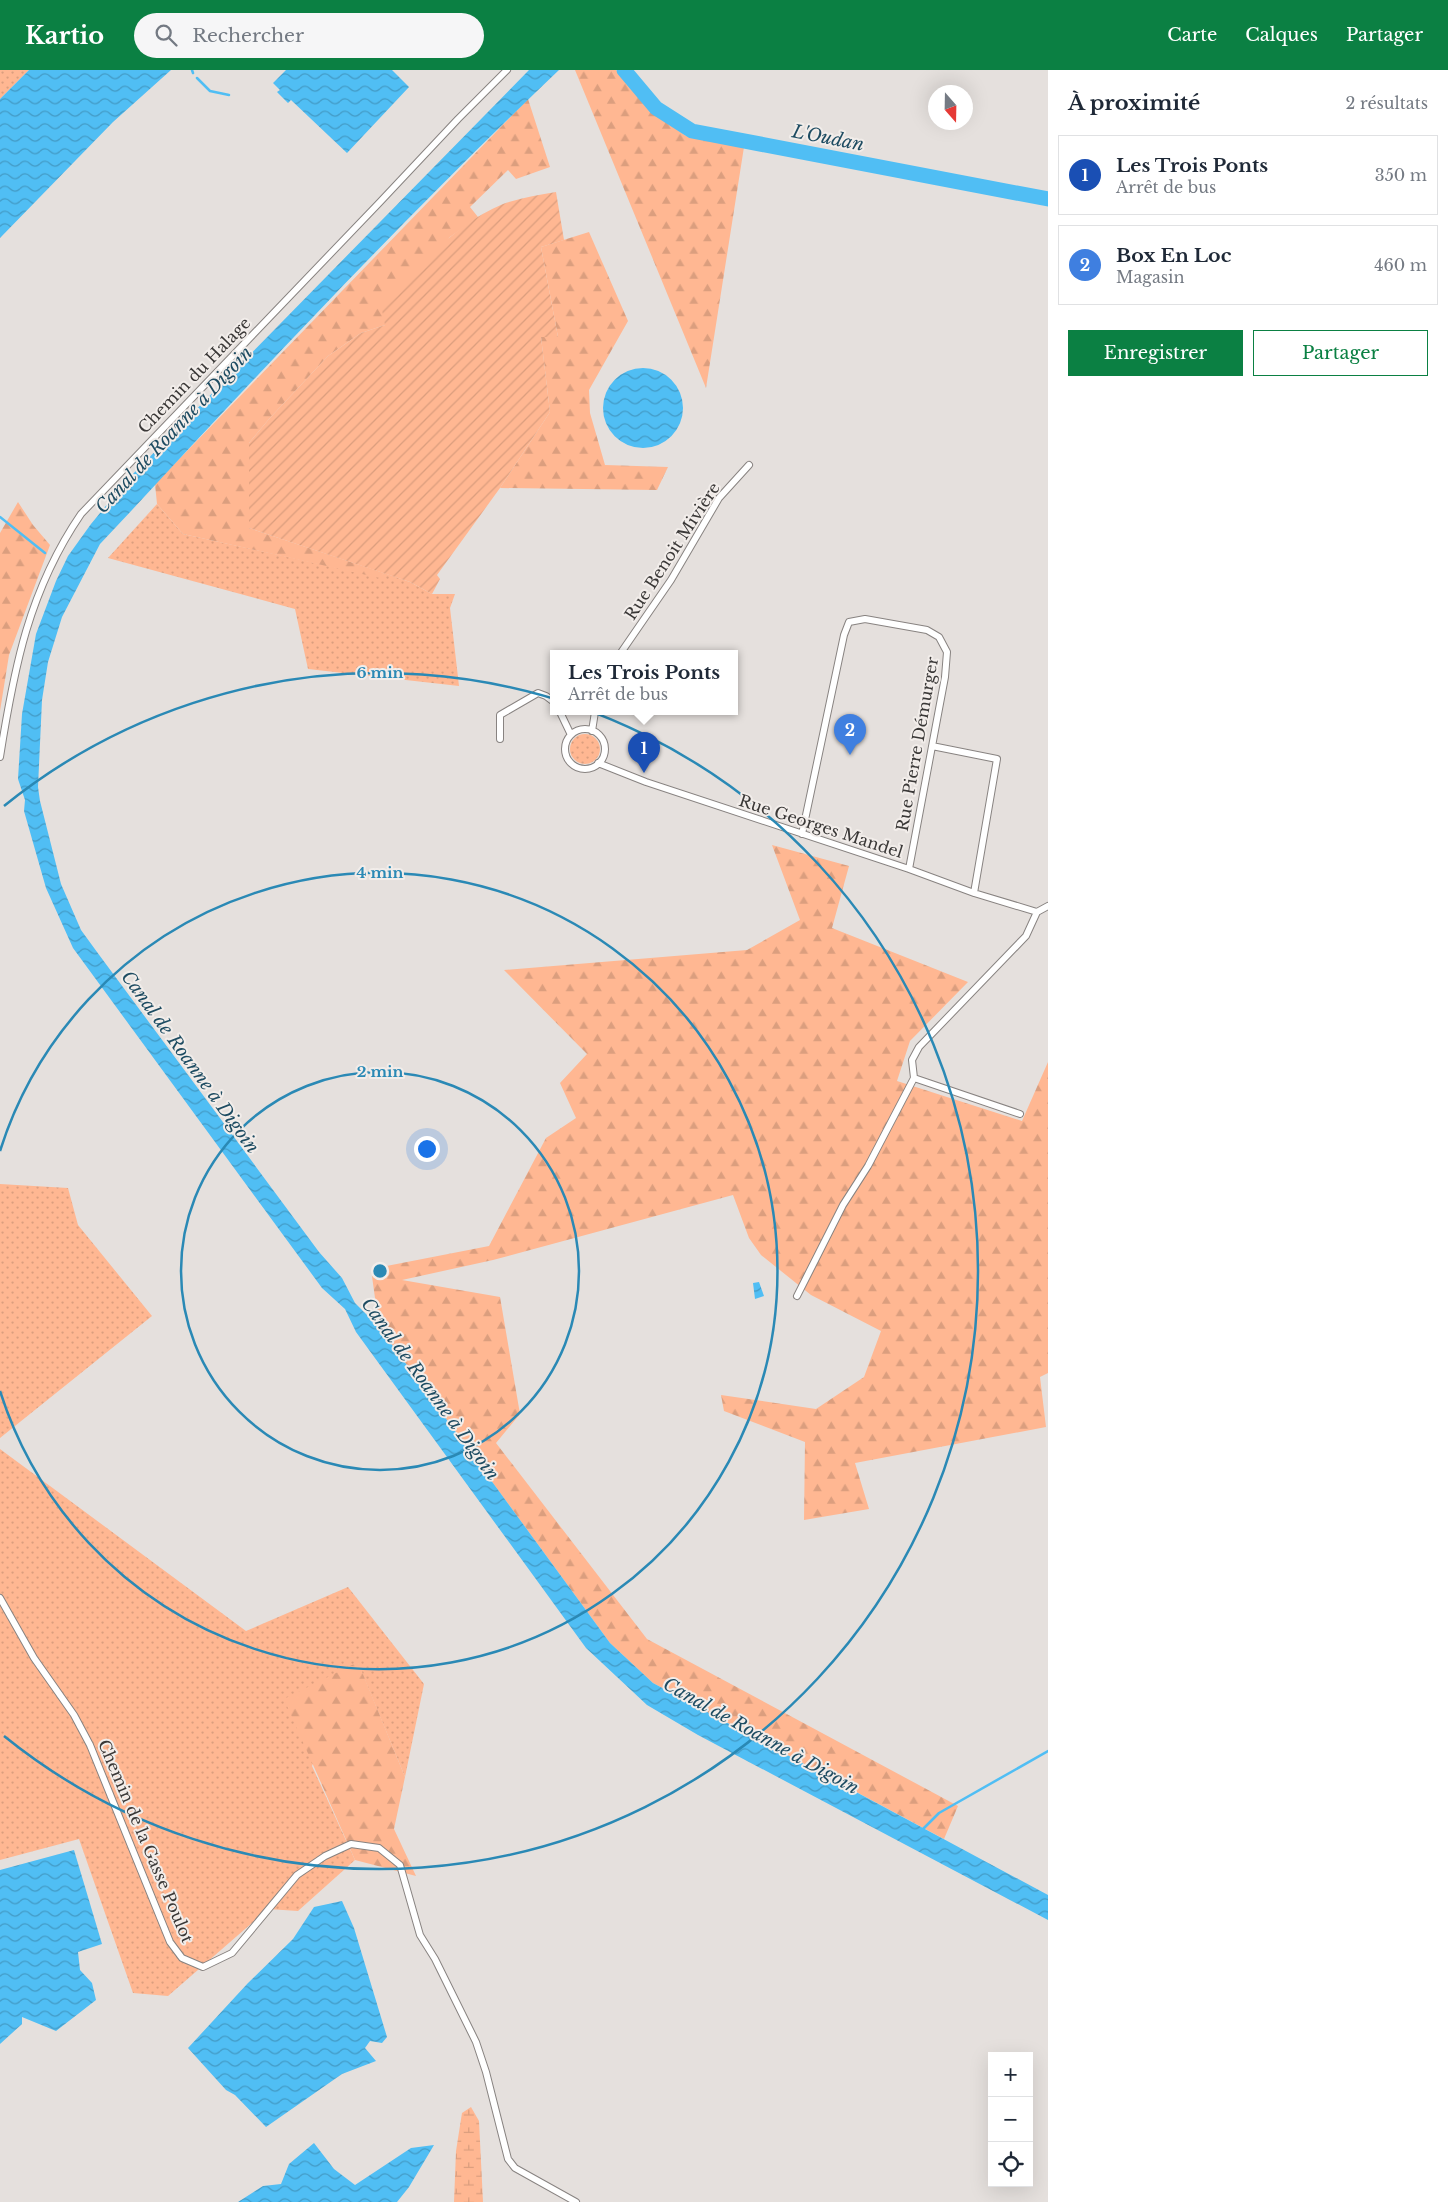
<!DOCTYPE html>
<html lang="fr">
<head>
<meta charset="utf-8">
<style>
  body { margin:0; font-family:"Libre Baskerville",serif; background:#f6f6f7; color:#1f2937 }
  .controls { position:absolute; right:15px; bottom:15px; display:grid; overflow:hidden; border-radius:0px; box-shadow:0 5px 20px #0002 }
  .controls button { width:45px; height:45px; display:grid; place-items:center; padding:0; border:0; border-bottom:1px solid #e0e1e3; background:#fff; color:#1f2937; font:25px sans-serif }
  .compass { position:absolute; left:928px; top:15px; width:45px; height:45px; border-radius:50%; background:#fff; box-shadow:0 5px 20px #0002; rotate:160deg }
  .you { position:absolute; left:426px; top:1078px; width:18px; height:18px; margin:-12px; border:4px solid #fff; border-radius:50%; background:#1a73e8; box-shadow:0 0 0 8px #1a73e833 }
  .badge { display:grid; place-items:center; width:32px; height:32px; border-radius:50%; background:#0b8043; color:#fff; font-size:16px; font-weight:700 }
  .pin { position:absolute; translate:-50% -41px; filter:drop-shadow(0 1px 2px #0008) }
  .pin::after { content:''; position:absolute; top:26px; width:18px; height:15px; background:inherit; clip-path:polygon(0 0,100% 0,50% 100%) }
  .popup { position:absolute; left:550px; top:580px; width:188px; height:65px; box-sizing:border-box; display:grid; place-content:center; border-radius:0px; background:#fff; filter:drop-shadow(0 1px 4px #0005); font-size:16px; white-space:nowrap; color:#747a83 }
  .popup b { font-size:19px; color:#1f2937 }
  .popup::after { content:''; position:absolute; left:50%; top:100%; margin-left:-10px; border:10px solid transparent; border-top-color:#fff }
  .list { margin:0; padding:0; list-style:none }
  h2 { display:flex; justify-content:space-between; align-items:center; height:65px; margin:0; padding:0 20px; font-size:21px }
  h2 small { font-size:16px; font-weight:400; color:#747a83 }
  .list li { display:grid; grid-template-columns:32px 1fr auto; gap:15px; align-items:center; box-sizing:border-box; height:80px; margin:0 10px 10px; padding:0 10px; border:1px solid #e0e1e3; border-radius:0px }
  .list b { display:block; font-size:19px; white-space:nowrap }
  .list p { margin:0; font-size:16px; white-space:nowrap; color:#747a83 }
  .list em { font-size:16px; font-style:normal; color:#747a83 }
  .actions { display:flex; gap:10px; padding:15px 20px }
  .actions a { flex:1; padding:11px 0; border:1px solid #0b8043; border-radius:0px; text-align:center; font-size:18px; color:#0b8043 }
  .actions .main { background:#0b8043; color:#fff }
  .icon { flex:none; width:28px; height:28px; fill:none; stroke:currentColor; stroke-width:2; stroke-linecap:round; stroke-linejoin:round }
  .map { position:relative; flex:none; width:1048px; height:2132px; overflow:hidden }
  header { display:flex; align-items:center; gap:30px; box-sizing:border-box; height:70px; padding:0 25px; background:#0b8043; color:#fff }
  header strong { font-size:24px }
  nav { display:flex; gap:28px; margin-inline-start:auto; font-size:18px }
  .search { width:350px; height:45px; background:#f6f6f7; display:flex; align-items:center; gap:12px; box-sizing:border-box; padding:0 18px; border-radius:28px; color:#747a83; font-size:19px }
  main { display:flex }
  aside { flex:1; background:#fff }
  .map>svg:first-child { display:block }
  .grass { fill:url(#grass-dots) }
  .forest { fill:url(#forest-firs) }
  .wetland { fill:url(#wetland-marsh) }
  .garden { fill:url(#garden-furrows) }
  .water { fill:url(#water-waves) }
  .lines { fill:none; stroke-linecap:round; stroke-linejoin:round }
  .stream { stroke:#50bef4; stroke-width:2.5 }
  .river { stroke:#50bef4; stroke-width:15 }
  .street-casing { stroke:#888381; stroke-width:8 }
  .street { stroke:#fff; stroke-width:6 }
  .ring { fill:none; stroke:#2a89b5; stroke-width:2.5 }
  .labels { text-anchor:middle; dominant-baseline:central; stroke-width:4; stroke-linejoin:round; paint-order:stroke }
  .street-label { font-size:16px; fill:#3a3837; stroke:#f2edea }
  .water-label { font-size:18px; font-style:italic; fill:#1e4c62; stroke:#f2edea }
  .centre { fill:#2a89b5; stroke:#f2edea; stroke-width:2.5 }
  .ring-label { font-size:15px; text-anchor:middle; font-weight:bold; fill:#2a89b5; stroke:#f2edea; stroke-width:4; stroke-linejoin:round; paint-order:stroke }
</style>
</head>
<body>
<header>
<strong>Kartio</strong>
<div class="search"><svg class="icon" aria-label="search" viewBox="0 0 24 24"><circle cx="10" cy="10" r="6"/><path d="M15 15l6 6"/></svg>Rechercher</div>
<nav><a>Carte</a><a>Calques</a><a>Partager</a></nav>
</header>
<main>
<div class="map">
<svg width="1048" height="2132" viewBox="0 0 1048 2132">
  <defs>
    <pattern id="grass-dots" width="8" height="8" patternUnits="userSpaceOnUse" patternTransform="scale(1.25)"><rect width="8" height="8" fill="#ffb792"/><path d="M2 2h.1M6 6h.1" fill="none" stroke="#db9e7e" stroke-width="1.8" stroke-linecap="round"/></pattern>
    <pattern id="forest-firs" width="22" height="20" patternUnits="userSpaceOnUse" patternTransform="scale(1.25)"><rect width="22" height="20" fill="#ffb792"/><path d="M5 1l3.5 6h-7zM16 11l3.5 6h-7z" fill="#db9e7e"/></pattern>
    <pattern id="wetland-marsh" width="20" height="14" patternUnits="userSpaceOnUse" patternTransform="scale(1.25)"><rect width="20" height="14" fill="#ffb792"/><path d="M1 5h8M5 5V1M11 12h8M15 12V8" fill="none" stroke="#db9e7e"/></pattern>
    <pattern id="garden-furrows" width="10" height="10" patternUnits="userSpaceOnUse" patternTransform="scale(1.25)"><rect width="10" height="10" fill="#ffb792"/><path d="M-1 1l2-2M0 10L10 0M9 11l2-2" fill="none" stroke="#db9e7e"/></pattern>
    <pattern id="water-waves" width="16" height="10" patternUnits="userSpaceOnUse" patternTransform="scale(1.25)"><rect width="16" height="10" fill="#50bef4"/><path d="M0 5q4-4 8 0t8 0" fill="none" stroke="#439bc6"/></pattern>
  </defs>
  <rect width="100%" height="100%" fill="#e5e0dd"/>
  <path class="grass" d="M 0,0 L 29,0 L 0,29 Z
    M 157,434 L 183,464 L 379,507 L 384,503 L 410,512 L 432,524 L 455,524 L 450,538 L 459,616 L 308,599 L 295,539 L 108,488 Z
    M570 679a15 15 0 1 1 30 0a15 15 0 1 1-30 0Z
    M 0,1114 L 68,1118 L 78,1155 L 152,1246 L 0,1368 Z
    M 0,1379 L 246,1561 L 348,1517 L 424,1614 L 405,1707 L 358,1593 L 312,1696 L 355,1790 L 298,1841 L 268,1839 L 168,1926 L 133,1923 L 79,1769 L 0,1790 Z"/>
  <path class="forest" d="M 575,0 L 616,0 L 653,43 L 686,66 L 744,77 L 706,318 Z
    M 528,29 L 550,97 L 516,109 L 508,100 L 470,137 L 478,147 L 450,167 L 385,255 L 361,263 L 328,286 L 269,349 L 249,373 L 249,458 L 384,503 L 380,508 L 183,464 L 157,434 L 155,414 Z
    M 589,162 L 628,251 L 589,320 L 590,343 L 605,395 L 668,397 L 657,420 L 500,418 L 550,342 L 541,267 L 558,267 L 541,177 Z
    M 18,432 L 33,455 L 50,475 L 9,585 L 0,641 L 0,463 Z
    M 772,775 L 849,796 L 832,858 L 968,912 L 910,971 L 897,1011 L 1022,1051 L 1048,992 L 1048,1303 L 1040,1307 L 1046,1357 L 855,1393 L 869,1439 L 804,1450 L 805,1372 L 724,1341 L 721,1325 L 816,1339 L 864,1307 L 881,1261 L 811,1225 L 761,1185 L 749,1168 L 733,1125 L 493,1190 L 402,1210 L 500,1227 L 520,1344 L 496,1373 L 647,1569 L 958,1736 L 944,1769 L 653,1613 L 610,1573 L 379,1257 L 371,1199 L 489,1176 L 546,1068 L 576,1048 L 560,1013 L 587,984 L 504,900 L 747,880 L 800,850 Z
    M 358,1592 L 405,1707 L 394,1759 L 416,1806 L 355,1790 L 284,1629 Z"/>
  <path class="wetland" d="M 471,2037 L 479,2051 L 483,2132 L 454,2132 L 456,2081 L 462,2043 Z"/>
  <path class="garden" d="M 556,122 L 564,170 L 541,177 L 558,267 L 541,267 L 550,342 L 500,418 L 437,505 L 440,509 L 432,524 L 410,512 L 249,458 L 249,373 L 269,349 L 328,286 L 361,263 L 385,255 L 381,235 C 418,198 454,154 503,134 C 520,128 539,125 556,122 Z"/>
  <path class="water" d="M 29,0 L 171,0 L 113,52 L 0,168 L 0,29 Z
    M 286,0 L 392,0 L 409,17 L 347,83 L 291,30 L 288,33 L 277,22 L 280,20 L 273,13 Z
    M 529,0 L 559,0 C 411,141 271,290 132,440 L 100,474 L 62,547 L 48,592 L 42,630 L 38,717 L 40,731 L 61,814 L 81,860 L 97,882 L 319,1182 L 342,1208 L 355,1233 L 379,1257 L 610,1573 L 653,1613 L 1048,1825 L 1048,1850 L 698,1665 L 647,1635 L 586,1578 L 356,1262 L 345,1239 L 322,1218 L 73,878 L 46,818 L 24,741 L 25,730 L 18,709 L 22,644 L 36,564 L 56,511 L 68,486 L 91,454 L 128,409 Z
    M603 338a40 40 0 1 1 80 0a40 40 0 1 1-80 0Z
    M 759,1212 L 764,1226 L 755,1229 L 753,1213 Z
    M 74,1780 L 102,1874 L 78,1882 L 80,1900 L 92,1913 L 96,1930 L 56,1961 L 22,1947 L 22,1954 L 0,1974 L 0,1800 Z
    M 342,1831 L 354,1858 L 387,1967 L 382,1973 L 370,1971 L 365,1978 L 376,1991 L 342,2004 L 266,2057 L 235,2025 L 226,2020 L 188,1978 L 248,1913 L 293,1869 L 314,1837 Z
    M 314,2073 L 334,2099 L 355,2115 L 411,2078 L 434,2075 L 409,2117 L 397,2132 L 238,2132 L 263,2116 L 281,2114 L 289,2094 Z"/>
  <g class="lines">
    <path class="stream" d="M 192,0 L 193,3
      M 197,8 L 210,21 L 229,25
      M 0,447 L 45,483
      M 922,1760 L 939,1743 L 1048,1681"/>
    <path class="river" d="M 624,0 L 656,38 L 692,61 L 1048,129"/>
    <g class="street-casing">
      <path id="street" d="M 620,584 L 671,510 L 719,428 L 749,395
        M 560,642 L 571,665
        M565 679a20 20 0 1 1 40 0a20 20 0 1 1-40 0Z
        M 592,661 L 595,642
        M 500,669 L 500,645 L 538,623 L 546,626 L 554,632
        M 932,676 L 997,689 L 974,823
        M 0,687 C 14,598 29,520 81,444 L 380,132 L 458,49 L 507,0
        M 598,693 L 646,712 L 909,799 L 974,823 L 1037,842
        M 802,764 L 844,565 L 849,552 L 865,549 L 927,560 L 939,567 L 947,582 L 945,607 L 909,799
        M 1037,842 L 1048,836
        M 914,1008 L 1020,1044
        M 797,1226 L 843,1135 L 868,1096 L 914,1008 L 912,990 L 919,977 L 1026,866 L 1037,842
        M 0,1528 L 34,1588 L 74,1645 L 90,1675 L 170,1872 L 182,1888 L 203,1897 L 232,1883 L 297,1805 L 325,1786 L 351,1774 L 379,1778 L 400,1795 L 420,1865 L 435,1889 L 476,1972 L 486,2002 L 508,2089 L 515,2098 L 576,2132"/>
    </g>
    <use href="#street" class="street"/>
  </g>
  <g class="ring">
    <circle cx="380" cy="1201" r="199"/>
    <path d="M0 1081A398 398 0 1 1 0 1321"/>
    <path d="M4 736A598 598 0 1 1 4 1666"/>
  </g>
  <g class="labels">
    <g class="street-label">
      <text transform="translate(194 305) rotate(-46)">Chemin du Halage</text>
      <text transform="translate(672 481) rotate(-57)">Rue Benoit Mivière</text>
      <text transform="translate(917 674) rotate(-80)">Rue Pierre Démurger</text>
      <text transform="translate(821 756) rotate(18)">Rue Georges Mandel</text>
      <text transform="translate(146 1771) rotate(67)">Chemin de la Gasse Poulot</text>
    </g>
    <g class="water-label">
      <text transform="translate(828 68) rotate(11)">L'Oudan</text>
      <text transform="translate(174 360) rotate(-47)">Canal de Roanne à Digoin</text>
      <text transform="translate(190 992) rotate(54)">Canal de Roanne à Digoin</text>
      <text transform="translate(430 1319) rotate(54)">Canal de Roanne à Digoin</text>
      <text transform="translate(761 1666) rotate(29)">Canal de Roanne à Digoin</text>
    </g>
  </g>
  <circle cx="380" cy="1201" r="8" class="centre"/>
  <g class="ring-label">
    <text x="380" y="608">6 min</text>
    <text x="380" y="808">4 min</text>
    <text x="380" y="1007">2 min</text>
  </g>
</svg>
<div class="controls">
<button>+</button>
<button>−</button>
<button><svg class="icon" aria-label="locate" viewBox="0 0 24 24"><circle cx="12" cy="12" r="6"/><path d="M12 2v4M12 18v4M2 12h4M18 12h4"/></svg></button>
</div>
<svg class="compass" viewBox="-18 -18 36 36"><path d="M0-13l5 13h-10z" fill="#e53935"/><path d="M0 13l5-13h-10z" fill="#747a83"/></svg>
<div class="you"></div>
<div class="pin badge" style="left:644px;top:703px;background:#1a4fb4">1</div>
<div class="popup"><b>Les Trois Ponts</b>Arrêt de bus</div>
<div class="pin badge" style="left:850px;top:685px;background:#3f7fe0">2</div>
</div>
<aside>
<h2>À proximité<small>2 résultats</small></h2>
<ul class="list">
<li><span class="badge" style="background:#1a4fb4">1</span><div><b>Les Trois Ponts</b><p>Arrêt de bus</p></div><em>350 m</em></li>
<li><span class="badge" style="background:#3f7fe0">2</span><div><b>Box En Loc</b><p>Magasin</p></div><em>460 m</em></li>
</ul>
<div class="actions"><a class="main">Enregistrer</a><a>Partager</a></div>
</aside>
</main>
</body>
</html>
